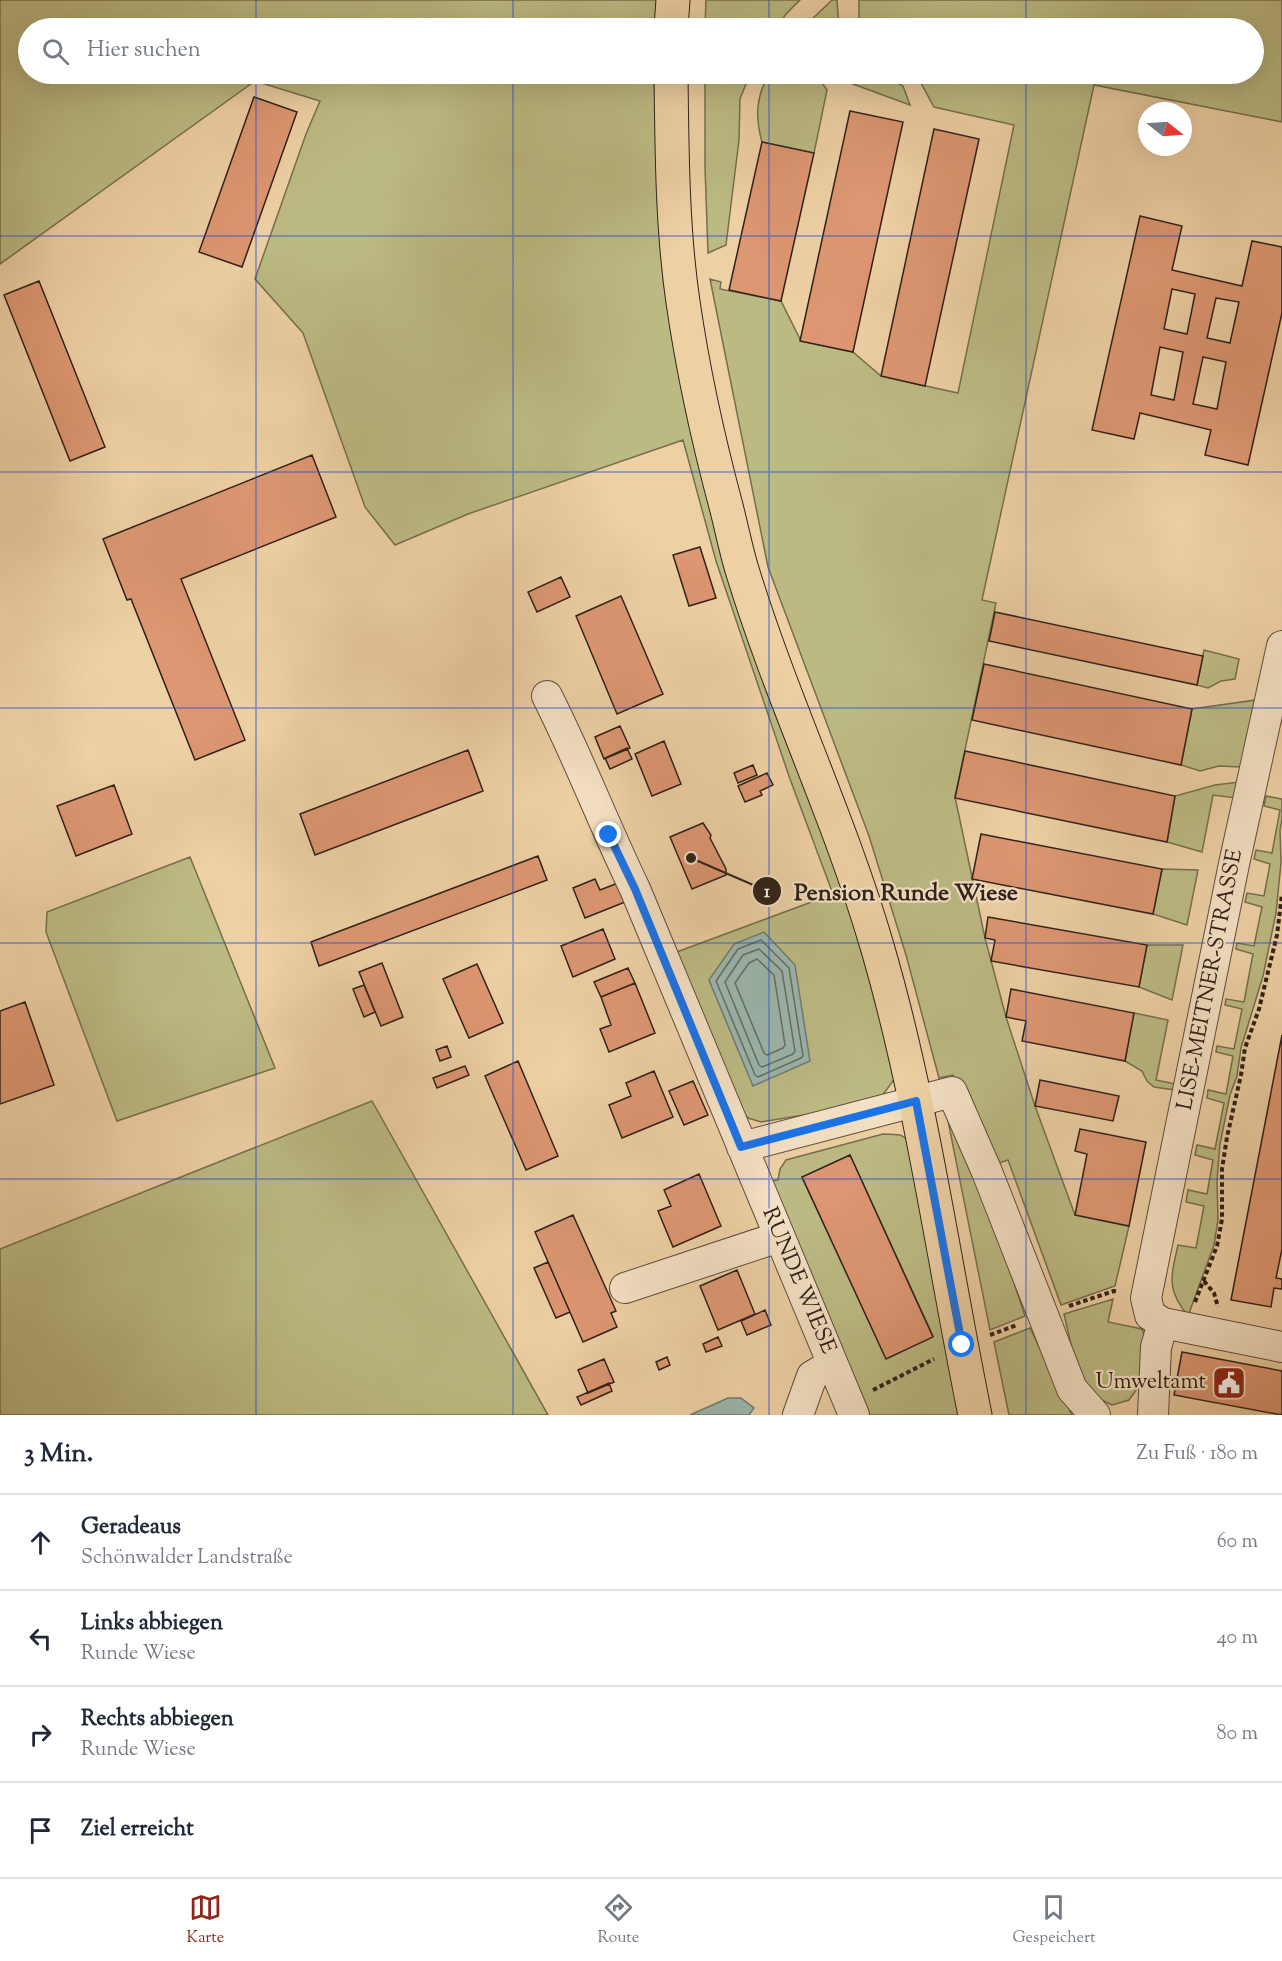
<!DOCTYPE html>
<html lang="de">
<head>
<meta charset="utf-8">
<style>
  body { margin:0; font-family:"Sorts Mill Goudy",serif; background:#f2f2f3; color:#1f2937 }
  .compass { position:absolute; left:1138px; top:102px; width:54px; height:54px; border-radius:50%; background:#fff; box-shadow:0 6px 24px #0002; rotate:107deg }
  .stop { position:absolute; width:18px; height:18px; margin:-14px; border:4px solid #1a73e8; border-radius:50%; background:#fff }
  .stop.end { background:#1a73e8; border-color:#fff; box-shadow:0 2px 6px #0008 }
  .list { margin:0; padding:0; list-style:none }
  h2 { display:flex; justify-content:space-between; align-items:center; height:78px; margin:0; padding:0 24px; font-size:26px }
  h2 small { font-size:20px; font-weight:400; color:#747a83 }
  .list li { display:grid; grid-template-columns:39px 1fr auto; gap:18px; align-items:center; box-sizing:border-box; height:96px; padding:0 24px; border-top:2px solid #e0e1e3 }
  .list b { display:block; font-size:22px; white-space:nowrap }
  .list p { margin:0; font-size:20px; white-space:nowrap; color:#747a83 }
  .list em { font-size:20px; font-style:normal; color:#747a83 }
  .icon { flex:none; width:33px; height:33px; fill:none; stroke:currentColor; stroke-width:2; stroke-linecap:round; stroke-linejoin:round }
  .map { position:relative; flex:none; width:1282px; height:1415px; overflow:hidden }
  .search { position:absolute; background:#fff; box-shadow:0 6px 24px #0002; left:18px; right:18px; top:18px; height:66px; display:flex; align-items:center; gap:15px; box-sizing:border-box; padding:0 21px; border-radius:33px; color:#747a83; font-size:22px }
  .sheet { height:462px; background:#fff }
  nav { display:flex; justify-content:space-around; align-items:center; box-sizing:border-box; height:84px; border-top:2px solid #e0e1e3; background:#fff; font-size:16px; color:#747a83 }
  nav a { display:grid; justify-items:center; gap:3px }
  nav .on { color:#8f2418 }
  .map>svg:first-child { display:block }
  .green { fill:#bcba83; stroke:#766e4e; stroke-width:1.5; fill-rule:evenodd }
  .water { fill:#9bb6ad; stroke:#707a72; stroke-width:1.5 }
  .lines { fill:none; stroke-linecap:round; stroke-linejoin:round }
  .shore { stroke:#656c63; stroke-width:1.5 }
  .building { fill:#dd9772; stroke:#2f2119; stroke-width:1.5; fill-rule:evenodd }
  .minor-casing { stroke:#5f4d3c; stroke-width:32 }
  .major-casing { stroke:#2f2119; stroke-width:35 }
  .path { stroke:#2f2119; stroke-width:4; stroke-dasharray:4.5 3; stroke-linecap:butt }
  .minor { stroke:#f4e0c4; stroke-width:30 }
  .major { stroke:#eed0a5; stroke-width:33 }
  .route { stroke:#1a73e8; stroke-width:8 }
  .grid { fill:none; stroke:#1d4ed8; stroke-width:1.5; stroke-opacity:0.55 }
  .labels { text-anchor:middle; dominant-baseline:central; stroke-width:4.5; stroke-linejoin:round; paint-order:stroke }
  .street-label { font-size:22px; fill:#2f2119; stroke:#f4e0c4 }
  .poi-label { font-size:22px; fill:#2f2119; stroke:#f4e0c4; text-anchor:end }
  .leader { fill:none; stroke:#2f2119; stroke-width:2 }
  .callout-dot { fill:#2f2119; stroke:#f4e0c4; stroke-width:2 }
  .mark-label { font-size:18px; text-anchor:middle; font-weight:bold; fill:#fff }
  .callout-label { font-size:24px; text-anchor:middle; font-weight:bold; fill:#2f2119; stroke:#f4e0c4; stroke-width:4.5; stroke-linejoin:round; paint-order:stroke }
</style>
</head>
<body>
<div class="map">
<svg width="1282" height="1415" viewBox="0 0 1282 1415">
  <rect width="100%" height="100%" fill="#eed0a5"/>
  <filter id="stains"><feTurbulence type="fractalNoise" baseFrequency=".00333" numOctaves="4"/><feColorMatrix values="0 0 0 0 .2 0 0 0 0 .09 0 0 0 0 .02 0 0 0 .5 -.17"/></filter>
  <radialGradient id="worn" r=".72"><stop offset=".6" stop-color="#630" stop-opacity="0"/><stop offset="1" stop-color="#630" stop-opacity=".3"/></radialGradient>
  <path class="green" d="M 0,0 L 658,0 L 655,28 L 28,28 L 28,74 L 654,74 L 658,194 L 670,305 L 867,952 L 896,1077 L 879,1100 L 866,1105 L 761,1122 L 748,1118 L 737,1105 L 674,953 L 833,894 L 790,779 L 716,561 L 683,440 L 468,514 L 395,545 L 365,507 L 303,333 L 255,279 L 306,134 L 320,101 L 255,81 L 0,264 Z
    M 706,0 L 800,0 L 786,14 L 777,28 L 705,28 Z
    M 832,0 L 837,0 L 839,28 L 810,28 L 807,24 Z
    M 859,0 L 1282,0 L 1282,122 L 1094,85 L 982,600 L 996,603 L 955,797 L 985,938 L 1006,1017 L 1035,1106 L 1075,1215 L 1129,1226 L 1115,1286 L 1061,1305 L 1008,1160 L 993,1165 L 953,1075 L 939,1078 L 906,955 L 869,836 L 768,567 L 710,279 L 721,282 L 720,289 L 781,301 L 801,341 L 853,352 L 881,376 L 958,393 L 1014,125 L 934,107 L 916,74 L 1254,74 L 1254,28 L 859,28 Z
    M 705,74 L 750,74 L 740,99 L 739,140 L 726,245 L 708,253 L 705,167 Z
    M 769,74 L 816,74 L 827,90 L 814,153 L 762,142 C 755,117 756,96 769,74 Z
    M 851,74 L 881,74 L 903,86 L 910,105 L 850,83 Z
    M 1204,650 L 1239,659 L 1235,679 L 1221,681 L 1208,688 L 1197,685 Z
    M 1256,700 L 1242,767 L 1219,766 L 1200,771 L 1181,765 L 1192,709 Z
    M 1239,782 L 1236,798 L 1213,795 L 1202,852 L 1167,842 L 1175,796 L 1215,785 Z
    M 1266,796 L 1282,799 L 1282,820 L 1280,830 L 1281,863 L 1276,913 L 1263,976 L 1241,1048 L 1237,1076 L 1230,1095 L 1220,1144 L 1217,1181 L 1218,1220 L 1214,1245 L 1188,1316 C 1166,1289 1171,1277 1178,1245 L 1196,1248 L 1204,1206 L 1186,1202 L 1188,1190 L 1207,1194 L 1213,1160 L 1195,1155 L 1197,1145 L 1215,1149 L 1224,1103 L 1207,1098 L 1208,1090 L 1226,1094 L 1233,1056 L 1216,1052 L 1217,1046 L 1234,1049 L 1242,1009 L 1225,1005 L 1226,999 L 1244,1002 L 1253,954 L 1236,949 L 1237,943 L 1254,946 L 1262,907 L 1245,902 L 1247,893 L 1264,896 L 1270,864 L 1254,859 L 1256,850 L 1272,853 L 1280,810 L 1264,806 Z
    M 190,857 L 275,1068 L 117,1121 L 46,932 L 47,912 Z
    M 1162,869 L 1198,870 L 1187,925 L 1153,914 Z
    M 1147,945 L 1183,945 L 1172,1000 L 1139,987 Z
    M 1134,1013 L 1168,1020 L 1156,1080 L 1180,1085 L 1175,1090 L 1154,1087 L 1147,1081 L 1142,1071 L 1125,1061 Z
    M 372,1101 L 548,1415 L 0,1415 L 0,1249 Z
    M 948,1121 L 965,1135 L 1025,1316 L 990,1330 Z
    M 883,1134 C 897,1135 902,1132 911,1144 L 962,1415 L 866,1415 L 770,1181 L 778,1180 L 780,1169 L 786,1160 ZM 850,1155 L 933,1336 L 886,1358 L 802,1177 Z
    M 1113,1299 L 1108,1322 L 1142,1329 L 1151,1355 L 1144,1379 L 1129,1400 L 1112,1405 L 1091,1395 L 1078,1375 L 1064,1314 Z
    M 1030,1328 L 1072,1415 L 1009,1415 L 994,1342 Z"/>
  <path class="water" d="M 764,932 L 795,965 L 810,1061 L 753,1086 L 709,980 L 734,944 Z
    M 728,1398 L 741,1398 L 754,1408 L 749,1415 L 690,1415 Z"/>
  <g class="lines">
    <path class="shore" d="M 761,940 L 789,968 L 803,1056 L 801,1058 L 758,1077 L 755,1075 L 716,981 L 738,949 Z
      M 759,949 L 782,971 L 795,1051 L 793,1054 L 762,1067 L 759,1065 L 725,982 L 743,955 Z
      M 757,959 L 774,975 L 785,1045 L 783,1048 L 767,1055 L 764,1053 L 735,983 L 749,963 Z"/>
  </g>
  <path class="building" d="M 254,97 L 297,112 L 242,267 L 199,252 Z
    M 850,111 L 903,122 L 853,352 L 800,341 Z
    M 934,129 L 979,139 L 925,386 L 881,376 Z
    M 762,142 L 814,153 L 781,301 L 729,290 Z
    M 1140,216 L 1182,226 L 1172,270 L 1242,286 L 1252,241 L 1282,247 L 1282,313 L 1248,465 L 1205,455 L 1211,430 L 1140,413 L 1134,439 L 1092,430 ZM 1172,289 L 1195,294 L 1187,334 L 1164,329 ZM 1216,298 L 1239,302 L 1230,343 L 1207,338 ZM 1160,347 L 1183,352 L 1174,400 L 1151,395 ZM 1203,357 L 1226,362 L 1217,409 L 1193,404 Z
    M 39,281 L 105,447 L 70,461 L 4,295 Z
    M 312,455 L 336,517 L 181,579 L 245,740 L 195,760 L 131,599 L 127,600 L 103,539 Z
    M 700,547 L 716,598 L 689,606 L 673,555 Z
    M 561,577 L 570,597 L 537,612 L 528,592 Z
    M 621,596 L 663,694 L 617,714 L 576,616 Z
    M 995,612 L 1203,656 L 1197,685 L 989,641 Z
    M 984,664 L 1192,709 L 1181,765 L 972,720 Z
    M 620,726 L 630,748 L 604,759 L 595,737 Z
    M 664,741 L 681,784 L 652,796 L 635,754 Z
    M 627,748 L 632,759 L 610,769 L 605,758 Z
    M 468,750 L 483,791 L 315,855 L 300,814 Z
    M 965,751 L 1175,796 L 1167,842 L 955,798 Z
    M 753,765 L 757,775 L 738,783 L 734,773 Z
    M 767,773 L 773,785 L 760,791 L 762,795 L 745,802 L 738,786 Z
    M 114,785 L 132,834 L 76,856 L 57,806 Z
    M 703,823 L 711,835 L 710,838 L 726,869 L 726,875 L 692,889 L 670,837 Z
    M 981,834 L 1162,869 L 1153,914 L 972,879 Z
    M 538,856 L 547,880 L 319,966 L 311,942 Z
    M 595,879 L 600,890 L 618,883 L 625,902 L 585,918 L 573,888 Z
    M 988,917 L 1147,945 L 1139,987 L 991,961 L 995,940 L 985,938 Z
    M 603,929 L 615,959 L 573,977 L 561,946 Z
    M 382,963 L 403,1017 L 381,1026 L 359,972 Z
    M 477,964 L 503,1023 L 469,1038 L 443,979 Z
    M 628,968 L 635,983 L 601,997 L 594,982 Z
    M 635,983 L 655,1033 L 609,1052 L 600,1029 L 611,1025 L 601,997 Z
    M 364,985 L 375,1012 L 364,1017 L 353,989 Z
    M 1011,989 L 1134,1013 L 1125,1061 L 1022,1041 L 1026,1021 L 1006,1017 Z
    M 25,1002 L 54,1085 L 0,1104 L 0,1011 Z
    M 1282,1035 L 1282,1249 L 1276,1278 L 1282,1279 L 1282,1289 L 1274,1288 L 1271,1307 L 1231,1300 Z
    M 447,1046 L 451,1057 L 440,1061 L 436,1050 Z
    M 518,1061 L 558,1156 L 526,1170 L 485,1076 Z
    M 465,1066 L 469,1075 L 437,1088 L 433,1078 Z
    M 654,1071 L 673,1117 L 622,1138 L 609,1105 L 631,1096 L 626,1083 Z
    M 1040,1080 L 1119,1096 L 1113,1121 L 1035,1106 Z
    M 693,1081 L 708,1115 L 684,1125 L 669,1091 Z
    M 1080,1129 L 1146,1142 L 1129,1226 L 1075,1215 L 1087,1154 L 1075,1151 Z
    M 850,1155 L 933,1337 L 886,1359 L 802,1177 Z
    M 699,1174 L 721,1226 L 673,1247 L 658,1211 L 671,1206 L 664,1190 Z
    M 573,1215 L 616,1311 L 611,1313 L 617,1327 L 583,1342 L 535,1232 Z
    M 548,1262 L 570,1312 L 556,1318 L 534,1268 Z
    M 737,1270 L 755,1314 L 718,1330 L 700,1286 Z
    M 765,1310 L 771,1325 L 747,1335 L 741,1321 Z
    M 718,1337 L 722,1346 L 706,1352 L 703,1344 Z
    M 1182,1352 L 1282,1371 L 1282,1415 L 1174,1395 Z
    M 667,1357 L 670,1365 L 659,1370 L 656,1362 Z
    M 604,1359 L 614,1382 L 588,1393 L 578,1370 Z
    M 609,1383 L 612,1391 L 581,1405 L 577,1397 Z"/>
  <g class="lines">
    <g class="minor-casing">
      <path id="minor" d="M 1282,646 L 1234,864 L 1146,1298 L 1150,1315 L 1163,1323 L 1282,1347
        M 547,696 C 579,759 604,825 635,889 L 854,1415
        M 742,1147 L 952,1092 L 987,1172 L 1072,1389 L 1095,1415
        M 625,1288 L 779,1237
        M 798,1415 L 812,1376 L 832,1364
        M 1153,1415 L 1156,1347 L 1163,1323"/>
    </g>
    <g class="major-casing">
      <path id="major" d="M 671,28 L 673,0
        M 671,74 C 672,150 672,227 683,302 C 693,371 708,439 726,506 C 732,529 736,551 743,573 C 782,700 840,819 877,946 C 922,1100 943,1258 975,1415"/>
    </g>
    <path class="path" d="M 1204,1281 L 1214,1293 L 1218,1307
      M 1195,1302 L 1217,1246 L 1222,1219 L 1222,1169 L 1227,1137 L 1241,1075 L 1245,1048 L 1259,1009 L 1277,935 L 1282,894
      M 1069,1306 L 1114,1291 L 1119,1292
      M 990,1335 L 1017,1325
      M 873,1390 L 934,1359"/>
    <use href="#minor" class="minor"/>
    <use href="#major" class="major"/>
  </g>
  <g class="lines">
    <path class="route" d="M 609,835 L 635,889 L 741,1147 L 916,1101 L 962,1345"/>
  </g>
  <path class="grid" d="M 256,0 L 256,28M 513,0 L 513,28M 769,0 L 769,28M 1026,0 L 1026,28M 256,74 L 256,1415M 513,74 L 513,1415M 769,74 L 769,1415M 1026,74 L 1026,1415M 0,236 L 1282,236M 0,472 L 1282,472M 0,708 L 1282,708M 0,943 L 1282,943M 0,1179 L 1282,1179"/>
  <defs>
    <g id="civic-square" transform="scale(1.725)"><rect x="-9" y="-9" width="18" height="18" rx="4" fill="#8f2418" stroke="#f4e0c4"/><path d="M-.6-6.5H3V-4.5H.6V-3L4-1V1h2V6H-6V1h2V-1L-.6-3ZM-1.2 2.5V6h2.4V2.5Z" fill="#fff"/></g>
  </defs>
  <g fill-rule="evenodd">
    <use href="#civic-square" x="1229" y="1383"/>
  </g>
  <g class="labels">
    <g class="street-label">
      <text transform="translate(1211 980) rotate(-79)">LISE-MEITNER-STRASSE</text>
      <text transform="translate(798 1281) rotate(67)">RUNDE WIESE</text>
    </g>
    <g class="poi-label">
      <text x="1206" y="1383">Umweltamt</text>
    </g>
  </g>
  <path class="leader" d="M691 858L767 891"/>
  <g class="callout-dot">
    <circle cx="691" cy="858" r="6"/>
    <circle cx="767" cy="891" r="15"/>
  </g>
  <g class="mark-label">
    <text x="767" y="897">1</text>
  </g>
  <g class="callout-label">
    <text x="906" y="900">Pension Runde Wiese</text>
  </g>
  <rect width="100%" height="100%" filter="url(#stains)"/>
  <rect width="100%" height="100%" fill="url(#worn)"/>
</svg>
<svg class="compass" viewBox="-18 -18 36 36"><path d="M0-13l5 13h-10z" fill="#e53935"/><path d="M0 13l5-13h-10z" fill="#747a83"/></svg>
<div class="stop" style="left:962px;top:1345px"></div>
<div class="stop end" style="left:609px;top:835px"></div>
<div class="search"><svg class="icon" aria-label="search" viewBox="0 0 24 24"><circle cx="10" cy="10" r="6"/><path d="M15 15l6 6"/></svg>Hier suchen</div>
</div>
<section class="sheet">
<h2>3 Min.<small>Zu Fuß · 180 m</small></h2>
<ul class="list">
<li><svg class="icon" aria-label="ahead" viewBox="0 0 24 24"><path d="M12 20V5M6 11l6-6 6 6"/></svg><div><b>Geradeaus</b><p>Schönwalder Landstraße</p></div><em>60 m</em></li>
<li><svg class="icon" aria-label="left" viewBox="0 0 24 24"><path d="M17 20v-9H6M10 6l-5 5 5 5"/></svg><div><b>Links abbiegen</b><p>Runde Wiese</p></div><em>40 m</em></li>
<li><svg class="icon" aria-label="right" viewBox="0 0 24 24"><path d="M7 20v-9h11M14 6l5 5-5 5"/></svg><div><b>Rechts abbiegen</b><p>Runde Wiese</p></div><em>80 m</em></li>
<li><svg class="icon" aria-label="arrive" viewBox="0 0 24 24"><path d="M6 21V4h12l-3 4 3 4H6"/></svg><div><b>Ziel erreicht</b></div></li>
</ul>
</section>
<nav>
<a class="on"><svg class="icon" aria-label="map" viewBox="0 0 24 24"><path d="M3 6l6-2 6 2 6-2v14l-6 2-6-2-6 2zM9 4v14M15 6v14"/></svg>Karte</a>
<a><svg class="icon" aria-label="directions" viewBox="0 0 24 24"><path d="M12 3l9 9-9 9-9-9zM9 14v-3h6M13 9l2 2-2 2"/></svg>Route</a>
<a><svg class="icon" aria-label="saved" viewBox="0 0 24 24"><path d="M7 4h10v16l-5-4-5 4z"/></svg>Gespeichert</a>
</nav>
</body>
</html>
